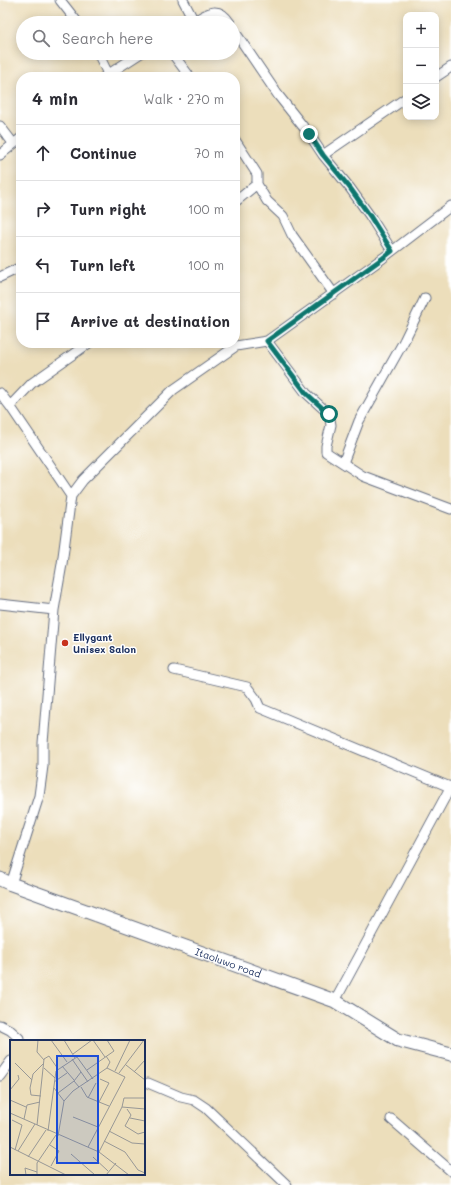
<!DOCTYPE html>
<html lang="en">
<head>
<meta charset="utf-8">
<style>
  body { margin:0; font-family:Mali,sans-serif; background:#f7f7f7; color:#2b2b33 }
  .controls { position:absolute; right:12px; top:12px; display:grid; overflow:hidden; border-radius:8px; box-shadow:0 2px 10px #0003 }
  .controls button { width:36px; height:36px; display:grid; place-items:center; padding:0; border:0; border-bottom:1px solid #e1e1e2; background:#fff; color:#2b2b33; font:20px sans-serif }
  .stop { position:absolute; width:12px; height:12px; margin:-9px; border:3px solid #0f766e; border-radius:50%; background:#fff }
  .stop.end { background:#0f766e; border-color:#fff; box-shadow:0 1px 4px #0008 }
  .list { margin:0; padding:0; list-style:none }
  h2 { display:flex; justify-content:space-between; align-items:center; height:52px; margin:0; padding:0 16px; font-size:17px }
  h2 small { font-size:13px; font-weight:400; color:#7c7c81 }
  .list li { display:grid; grid-template-columns:26px 1fr auto; gap:12px; align-items:center; box-sizing:border-box; height:56px; padding:0 16px; border-top:1px solid #e1e1e2 }
  .list b { display:block; font-size:15px; white-space:nowrap }
  .list em { font-size:13px; font-style:normal; color:#7c7c81 }
  .icon { flex:none; width:22px; height:22px; fill:none; stroke:currentColor; stroke-width:2; stroke-linecap:round; stroke-linejoin:round }
  .map { position:relative; flex:none; width:451px; height:1185px; overflow:hidden }
  .search { position:absolute; background:#fff; box-shadow:0 2px 10px #0003; left:16px; top:16px; width:224px; height:44px; display:flex; align-items:center; gap:10px; box-sizing:border-box; padding:0 14px; border-radius:22px; color:#7c7c81; font-size:15px }
  .panel { position:absolute; background:#fff; box-shadow:0 2px 10px #0003; left:16px; top:72px; width:224px; height:276px; border-radius:16px }
  .map>svg:first-child { display:block }
  .lines { fill:none; stroke-linecap:round; stroke-linejoin:round }
  .street-casing { stroke:#646c7f; stroke-width:11 }
  .secondary-casing { stroke:#646c7f; stroke-width:15 }
  .street { stroke:#fff; stroke-width:9 }
  .secondary { stroke:#fff; stroke-width:13 }
  .route { stroke:#0f766e; stroke-width:5 }
  .poi-dot { fill:#c8321e; stroke:#fff; stroke-width:1.5 }
  .labels { text-anchor:middle; dominant-baseline:central; stroke-width:3; stroke-linejoin:round; paint-order:stroke }
  .poi-label { font-size:10px; font-weight:bold; fill:#1b2f5e; stroke:#fff; text-anchor:start }
  .street-label { font-size:10px; fill:#1b2f5e; stroke:#fff }
  .inset-road { fill:none; stroke:#989896; stroke-width:1 }
  .view { fill:#1d4ed8; fill-opacity:0.15; stroke:#1d4ed8; stroke-width:2 }
  .inset-edge { fill:none; stroke:#1b2f5e; stroke-width:2 }
</style>
</head>
<body>
<div class="map">
<svg width="451" height="1185" viewBox="0 0 451 1185">
  <rect width="100%" height="100%" fill="#fff"/>
  <filter id="ink" filterUnits="userSpaceOnUse"><feTurbulence type="fractalNoise" baseFrequency=".025" numOctaves="2"/><feDisplacementMap in="SourceGraphic" scale="8" xChannelSelector="R" yChannelSelector="G"/><feConvolveMatrix kernelMatrix="1 2 1 2 8 2 1 2 1" color-interpolation-filters="sRGB"/></filter>
  <filter id="wash" filterUnits="userSpaceOnUse"><feTurbulence type="fractalNoise" baseFrequency=".012" numOctaves="4" result="noise"/><feDisplacementMap in="SourceGraphic" scale="16" xChannelSelector="R" yChannelSelector="G"/><feGaussianBlur stdDeviation="0.9" result="paint"/><feColorMatrix in="noise" values="0 0 0 0 0 0 0 0 0 0 0 0 0 0 0 0 0 1.4 0 .05"/><feComposite in="paint" operator="in"/></filter>
  <g filter="url(#wash)">
    <rect width="100%" height="100%" fill="#ecdebb"/>
  </g>
  <g filter="url(#ink)">
    <g class="lines">
      <g class="street-casing">
        <path id="street" d="M 60,0 L 78,23
          M 183,0 L 194,21
          M 191,23 C 206,15 217,3 230,23
          M 233,29 L 278,95 L 309,134 L 323,155 L 350,188 L 370,216 L 392,251
          M 98,53 L 108,74
          M 172,53 L 190,77
          M 104,77 L 141,53
          M 436,77 L 451,67
          M 0,126 L 13,143
          M 235,140 L 257,174 L 257,184 L 235,202
          M 0,155 L 21,138
          M 323,155 L 406,98
          M 257,184 L 267,201 L 283,216 L 292,235 L 334,294
          M 0,277 L 21,267
          M 267,341 L 306,393 L 329,414 L 331,425 L 326,446 L 326,452 L 363,476 L 451,509
          M 0,393 L 10,406 L 71,496 L 62,564 L 54,610 L 43,743 L 43,766 L 39,796 L 11,884
          M 10,406 L 32,383 L 89,343
          M 343,463 L 359,421 L 404,341 L 425,298
          M 71,496 L 83,480 L 173,390 L 236,346 L 267,341 L 383,258 L 451,206
          M 0,604 L 54,610
          M 174,670 L 247,687 L 256,699 L 260,708 L 450,787
          M 335,1001 L 451,786
          M 0,1025 L 10,1030 L 19,1038 L 19,1041
          M 0,1076 L 11,1061
          M 148,1083 L 181,1097 L 194,1100 L 206,1108 L 287,1185
          M 391,1119 L 451,1171"/>
      </g>
      <g class="secondary-casing">
        <g id="secondary">
          <path id="s1" d="M 0,879 L 11,884 L 335,1001 L 398,1040 L 451,1054"/>
        </g>
      </g>
      <use href="#street" class="street"/>
      <use href="#secondary" class="secondary"/>
    </g>
  </g>
  <g class="lines" filter="url(#ink)">
    <path class="route" d="M 309,134 L 323,155 L 350,188 L 370,216 L 392,251 L 383,258 L 267,341 L 306,393 L 329,414"/>
  </g>
  <circle class="poi-dot" cx="65" cy="643" r="4"/>
  <g class="labels">
    <g class="poi-label">
      <text x="73" y="637">Ellygant<tspan x="73" dy="12">Unisex Salon</tspan></text>
    </g>
    <g class="street-label">
      <text stroke="none"><textPath href="#s1" startOffset="243">Itaoluwo road</textPath></text>
    </g>
  </g>
  <g transform="translate(10 1040)">
    <rect width="135" height="135" fill="#ecdebb"/>
    <path class="inset-road" d="M 28,0 L 27,12 L 34,20M 41,0 L 57,22M 54,0 L 65,18M 83,0 L 95,17M 63,14 L 82,0M 62,19 L 71,32 L 64,41M 5,23 L 22,40M 116,25 L 135,40M 52,26 L 64,40M 34,28 L 45,38M 77,30 L 104,11 L 97,0M 105,31 L 120,0M 71,32 L 78,42M 124,32 L 135,20M 109,33 L 134,0M 90,39 L 99,43 L 89,62 L 99,66M 44,42 L 57,33M 71,47 L 77,57 L 89,62M 44,48 L 54,61 L 48,96M 0,50 L 9,39 L 8,35M 48,53 L 64,41 L 69,47M 31,56 L 21,55 L 20,48 L 23,34 L 33,24M 78,58 L 86,43M 0,60 L 16,67M 54,61 L 63,51 L 97,28M 112,67 L 114,58 L 135,58M 117,69 L 121,75 L 115,86 L 128,94 L 135,92M 0,73 L 89,112 L 119,135M 63,77 L 88,87M 120,78 L 135,81M 14,79 L 17,65 L 30,62M 2,80 L 12,85 L 5,110M 27,85 L 34,19 L 39,16 L 48,29M 38,91 L 46,31 L 67,17 L 83,39M 99,91 L 122,103 L 135,104M 94,101 L 115,112 L 128,130 L 135,133M 40,105 L 49,111 L 41,126M 0,107 L 56,135M 78,107 L 115,37 L 97,28 L 100,22 L 96,16M 8,111 L 25,84M 89,112 L 112,67 L 135,69M 61,114 L 85,135M 18,117 L 36,90M 83,117 L 98,131M 16,135 L 15,128 L 27,132M 27,135 L 27,123 L 46,95M 96,135 L 106,123"/>
    <path class="view" d="M 47,16 L 88,16 L 88,123 L 47,123 Z"/>
    <rect width="135" height="135" class="inset-edge"/>
  </g>
</svg>
<div class="controls">
<button>+</button>
<button>−</button>
<button><svg class="icon" aria-label="layers" viewBox="0 0 24 24"><path d="M12 4l9 5-9 5-9-5zM3 14l9 5 9-5"/></svg></button>
</div>
<div class="stop" style="left:329px;top:414px"></div>
<div class="stop end" style="left:309px;top:134px"></div>
<div class="search"><svg class="icon" aria-label="search" viewBox="0 0 24 24"><circle cx="10" cy="10" r="6"/><path d="M15 15l6 6"/></svg>Search here</div>
<section class="panel">
<h2>4 min<small>Walk · 270 m</small></h2>
<ul class="list">
<li><svg class="icon" aria-label="ahead" viewBox="0 0 24 24"><path d="M12 20V5M6 11l6-6 6 6"/></svg><div><b>Continue</b></div><em>70 m</em></li>
<li><svg class="icon" aria-label="right" viewBox="0 0 24 24"><path d="M7 20v-9h11M14 6l5 5-5 5"/></svg><div><b>Turn right</b></div><em>100 m</em></li>
<li><svg class="icon" aria-label="left" viewBox="0 0 24 24"><path d="M17 20v-9H6M10 6l-5 5 5 5"/></svg><div><b>Turn left</b></div><em>100 m</em></li>
<li><svg class="icon" aria-label="arrive" viewBox="0 0 24 24"><path d="M6 21V4h12l-3 4 3 4H6"/></svg><div><b>Arrive at destination</b></div></li>
</ul>
</section>
</div>
</body>
</html>
